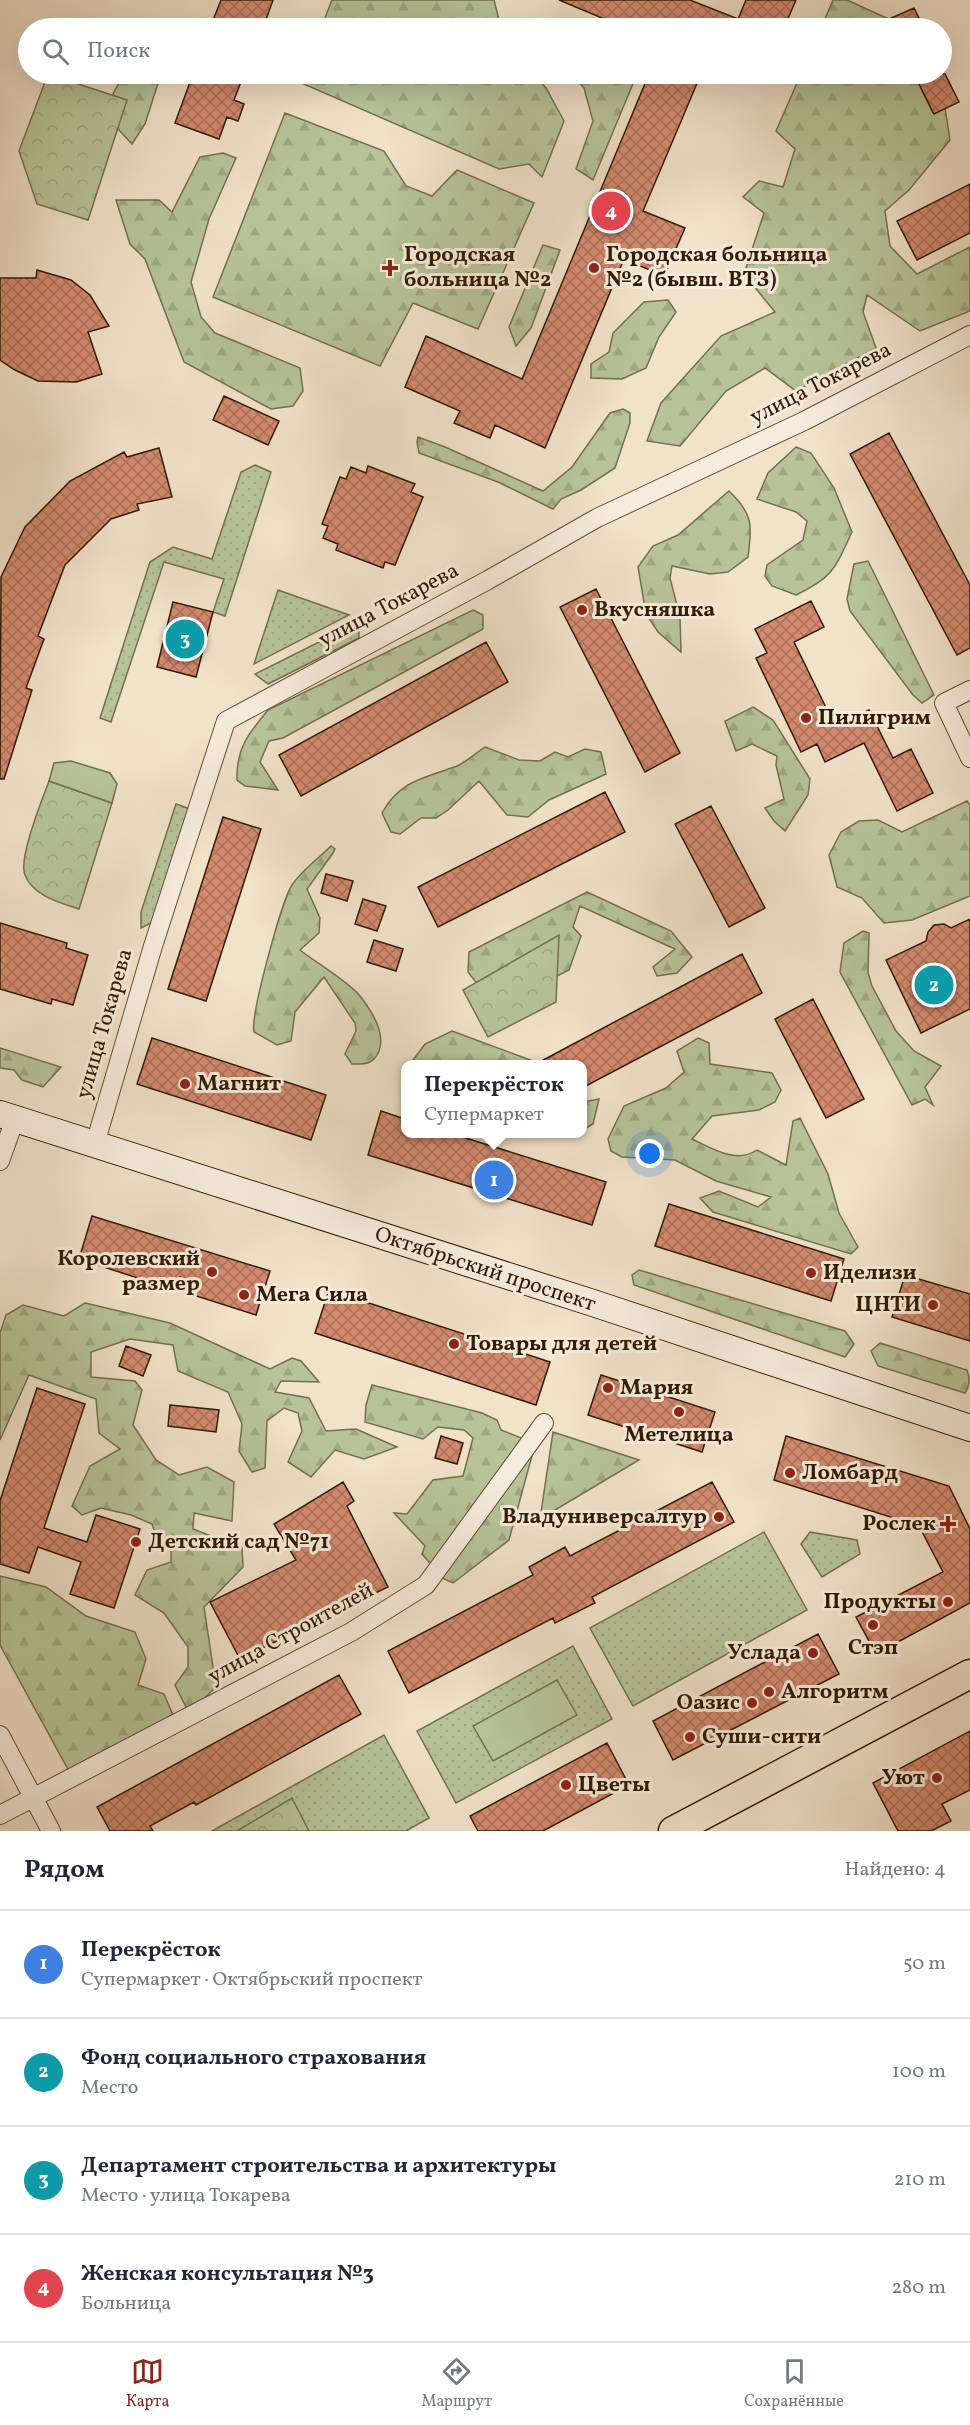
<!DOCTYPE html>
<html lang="ru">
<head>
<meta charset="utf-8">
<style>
  body { margin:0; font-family:Vollkorn,serif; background:#f6f6f7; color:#1f2937 }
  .you { position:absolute; left:650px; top:1154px; width:21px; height:21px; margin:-15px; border:4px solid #fff; border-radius:50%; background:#1a73e8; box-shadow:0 0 0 9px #1a73e833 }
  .badge { display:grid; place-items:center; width:39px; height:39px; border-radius:50%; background:#8f2418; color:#fff; font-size:20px; font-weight:700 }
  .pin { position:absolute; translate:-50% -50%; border:3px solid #fff; box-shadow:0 2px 6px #0006 }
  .popup { position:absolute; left:401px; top:1060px; width:186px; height:78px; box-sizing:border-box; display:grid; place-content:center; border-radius:12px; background:#fff; filter:drop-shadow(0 2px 4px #0005); font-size:20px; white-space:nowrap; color:#747a83 }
  .popup b { font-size:22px; color:#1f2937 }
  .popup::after { content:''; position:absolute; left:50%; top:100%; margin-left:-12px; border:12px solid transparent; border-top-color:#fff }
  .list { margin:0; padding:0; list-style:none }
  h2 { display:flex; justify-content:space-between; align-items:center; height:78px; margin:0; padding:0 24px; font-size:26px }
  h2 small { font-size:20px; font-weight:400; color:#747a83 }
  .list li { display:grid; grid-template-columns:39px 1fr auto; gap:18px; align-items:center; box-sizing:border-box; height:108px; padding:0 24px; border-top:2px solid #e0e1e3 }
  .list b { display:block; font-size:22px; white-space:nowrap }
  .list p { margin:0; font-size:20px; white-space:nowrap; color:#747a83 }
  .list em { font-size:20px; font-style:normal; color:#747a83 }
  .icon { flex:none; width:33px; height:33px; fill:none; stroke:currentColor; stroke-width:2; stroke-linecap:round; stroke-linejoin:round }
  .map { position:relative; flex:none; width:970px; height:1831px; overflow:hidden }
  .search { position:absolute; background:#fff; box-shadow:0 6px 24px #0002; left:18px; right:18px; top:18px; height:66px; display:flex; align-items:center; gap:15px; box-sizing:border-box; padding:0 21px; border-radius:33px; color:#747a83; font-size:22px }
  .sheet { height:510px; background:#fff }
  nav { display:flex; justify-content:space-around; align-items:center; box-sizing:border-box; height:84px; border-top:2px solid #e0e1e3; background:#fff; font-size:16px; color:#747a83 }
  nav a { display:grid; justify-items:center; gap:3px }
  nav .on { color:#8f2418 }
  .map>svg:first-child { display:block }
  .grass { fill:url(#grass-dots); stroke:#74704e; stroke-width:1.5 }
  .forest { fill:url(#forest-firs); stroke:#74704e; stroke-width:1.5 }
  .park { fill:url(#park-crowns); stroke:#74704e; stroke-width:1.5 }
  .pitch { fill:#b7c499; stroke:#74704e; stroke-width:1.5 }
  .building { fill:url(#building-cross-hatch); stroke:#321b04; stroke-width:1.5 }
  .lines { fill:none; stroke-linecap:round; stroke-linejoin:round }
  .street-casing { stroke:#624d36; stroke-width:20 }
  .secondary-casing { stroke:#321b04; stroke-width:28 }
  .primary-casing { stroke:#321b04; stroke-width:31 }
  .street { stroke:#f6ecdd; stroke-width:18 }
  .secondary { stroke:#f6ecdd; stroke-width:26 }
  .primary { stroke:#f1e2ca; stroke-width:28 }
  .poi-dot { fill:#8f2418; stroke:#f6ecdd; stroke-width:2 }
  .labels { text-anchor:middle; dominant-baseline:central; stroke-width:6; stroke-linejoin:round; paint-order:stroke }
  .poi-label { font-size:22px; font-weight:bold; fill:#321b04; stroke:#f6ecdd; text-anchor:start }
  .street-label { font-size:22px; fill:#321b04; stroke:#f6ecdd }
</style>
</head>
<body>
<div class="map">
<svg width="970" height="1831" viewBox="0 0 970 1831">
  <defs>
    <pattern id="grass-dots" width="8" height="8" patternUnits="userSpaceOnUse" patternTransform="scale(1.5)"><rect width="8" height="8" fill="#b7c499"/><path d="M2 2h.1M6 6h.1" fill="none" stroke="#9ea882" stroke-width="1.8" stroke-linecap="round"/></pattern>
    <pattern id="forest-firs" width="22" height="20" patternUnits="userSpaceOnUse" patternTransform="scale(1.5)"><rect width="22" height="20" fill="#b7c499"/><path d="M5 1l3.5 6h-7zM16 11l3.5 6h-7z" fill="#9ea882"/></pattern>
    <pattern id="park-crowns" width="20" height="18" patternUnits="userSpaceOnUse" patternTransform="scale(1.5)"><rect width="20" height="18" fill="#b7c499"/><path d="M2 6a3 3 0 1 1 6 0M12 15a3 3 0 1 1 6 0" fill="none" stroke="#9ea882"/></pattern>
    <pattern id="building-cross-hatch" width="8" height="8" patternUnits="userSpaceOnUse" patternTransform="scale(1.5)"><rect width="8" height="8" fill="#d38a6f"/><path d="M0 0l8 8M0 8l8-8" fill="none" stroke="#ac7059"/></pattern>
  </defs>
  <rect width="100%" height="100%" fill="#f1e2ca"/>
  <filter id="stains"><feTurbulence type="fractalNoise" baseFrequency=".00333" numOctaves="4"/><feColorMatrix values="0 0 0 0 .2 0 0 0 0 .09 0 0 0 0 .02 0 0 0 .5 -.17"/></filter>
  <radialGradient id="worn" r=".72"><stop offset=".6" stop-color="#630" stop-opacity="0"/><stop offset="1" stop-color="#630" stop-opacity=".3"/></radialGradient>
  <path class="grass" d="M 255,465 L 271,472 L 225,616 L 213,612 L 224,579 L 164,562 L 111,722 L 100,718 L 150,562 L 173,547 L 212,559 L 241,472 Z
    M 278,590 L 349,615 L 254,664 Z
    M 359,622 L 359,638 L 268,684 L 255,674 Z
    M 176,804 L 190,809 L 160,906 L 151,923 L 141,928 L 141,912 Z
    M 764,1532 L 807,1610 L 633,1706 L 590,1628 Z
    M 810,1532 L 857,1540 L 860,1554 L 822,1577 L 801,1544 Z
    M 573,1646 L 612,1719 L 456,1803 L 417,1731 Z
    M 384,1735 L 429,1818 L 406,1831 L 212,1831 Z"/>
  <path class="forest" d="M 332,0 L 494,0 L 501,28 L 321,28 Z
    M 833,0 L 847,0 L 889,19 L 893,28 L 821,28 Z
    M 124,74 L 161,74 L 145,124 L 132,144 L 118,129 L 113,94 Z
    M 303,74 L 533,74 L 546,88 L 564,121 L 542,177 L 529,164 L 499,169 L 299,82 Z
    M 572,74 L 637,74 L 593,180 L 576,169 L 593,121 L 584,88 Z
    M 801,74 L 914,74 L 933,113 L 945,108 L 950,140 L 909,190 L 885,211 L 890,246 L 917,274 L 970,247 L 970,311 L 920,331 L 867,295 L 863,312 L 876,348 L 796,391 L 765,368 L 726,391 L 680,446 L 647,441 L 661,403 L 721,336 L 775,312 L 744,274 L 764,213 L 743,197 L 759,181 L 783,187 L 795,149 L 776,131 Z
    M 285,113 L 384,151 L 406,186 L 432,196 L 457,170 L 534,203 L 478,329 L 413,303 L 380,366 L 213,297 Z
    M 223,153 L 236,158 L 209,219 L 191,282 L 201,317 L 215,333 L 300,368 L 303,391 L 293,406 L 271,409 L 184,362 L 145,259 L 130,244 L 116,200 L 159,200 L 172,212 L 200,157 Z
    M 543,245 L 560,250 L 531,328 L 516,346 L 509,327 Z
    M 668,300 L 676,312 L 659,337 L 646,368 L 622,379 L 591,378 L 591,364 L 609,352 L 613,333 L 644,302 Z
    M 623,409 L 630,413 L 630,423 L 615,468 L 581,490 L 561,499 L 553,509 L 498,482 L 419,453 L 417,442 L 418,437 L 445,447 L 543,491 L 572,467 L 610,413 Z
    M 796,447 L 811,453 L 834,488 L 852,532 C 835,568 834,577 796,595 L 772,586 L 765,576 L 767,565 L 803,540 L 807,521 L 796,512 L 757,499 L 768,473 Z
    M 729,491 C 753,514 752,524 748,557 L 728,572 L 710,574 L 672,566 L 670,578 L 680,617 L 681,652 L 658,632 L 646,614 L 638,567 L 653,546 L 678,535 Z
    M 868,561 L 934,695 L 922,703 L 913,695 L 850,611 L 847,599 L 854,564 Z
    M 473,610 L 483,615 L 483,629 L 283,738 L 269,741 L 260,762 L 278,790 L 245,786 L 237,780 C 236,748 249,733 268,710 Z
    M 753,707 L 773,720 L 810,779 L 808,795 L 785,831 L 774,821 L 765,808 L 784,799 L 776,765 L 777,756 L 752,744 L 736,751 L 725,721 Z
    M 485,747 L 519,760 L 540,761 L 555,752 L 568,757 L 585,749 L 601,752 L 606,774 L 549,800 L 528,817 L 507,815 L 479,781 L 448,810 L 436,818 L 421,818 L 400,834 L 391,832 L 382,813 C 400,780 425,778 457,766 C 467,761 476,753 485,747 Z
    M 967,801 L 970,805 L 970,896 L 912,920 L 884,923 L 862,898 L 837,887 L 829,855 L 841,832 L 859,821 L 878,820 L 902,832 Z
    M 331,846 L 335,849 L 333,853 L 307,889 L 320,918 L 319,933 L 300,950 C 315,962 349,982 360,996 C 371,1010 386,1033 379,1051 C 373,1065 365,1064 352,1064 L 345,1054 L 356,1031 L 355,1023 L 324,977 L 295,1012 L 291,1041 L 277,1045 L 254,1032 C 250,1016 282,900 292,885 C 301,871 319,858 331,846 Z
    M 587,892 L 671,931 L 692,957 L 677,973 L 657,976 L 653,967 L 675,949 L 580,906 L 573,927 L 581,936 L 569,970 L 557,976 L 485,994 L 468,972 L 469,952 Z
    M 863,931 L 869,933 L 868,973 L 872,986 L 896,1031 L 914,1051 L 941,1066 L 925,1087 L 933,1105 L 925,1099 L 912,1105 L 840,972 L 844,943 Z
    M 452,1031 L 541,1064 L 410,1064 L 425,1044 Z
    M 698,1038 L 709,1043 L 710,1064 L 772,1073 L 781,1090 L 775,1102 L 759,1110 L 712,1116 L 692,1139 C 713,1149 736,1164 757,1150 L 786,1165 L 793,1121 L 800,1118 L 828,1174 L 839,1213 L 858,1247 L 851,1254 L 713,1212 L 700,1198 L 719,1191 L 758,1207 L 771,1197 L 716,1181 L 675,1160 L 622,1157 L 611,1151 L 608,1139 L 624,1106 L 666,1088 L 684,1072 L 677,1051 Z
    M 0,1048 L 61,1067 L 43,1087 L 22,1080 L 14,1070 L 0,1068 Z
    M 599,1099 L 593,1124 L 583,1130 L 583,1102 Z
    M 639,1270 L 845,1331 L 854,1344 L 845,1357 L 634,1285 L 632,1275 Z
    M 85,1303 L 170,1323 L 270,1369 L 292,1358 L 301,1361 L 319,1382 L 281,1381 L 275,1392 L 309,1398 L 326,1431 L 356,1429 L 397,1447 L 364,1459 L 335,1450 L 311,1477 L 288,1462 L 302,1431 L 298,1413 L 284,1408 L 267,1421 L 265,1468 L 252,1472 L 239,1451 L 242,1424 L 228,1392 L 178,1371 L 173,1345 L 130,1339 L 91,1352 L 91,1377 L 135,1381 L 142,1390 L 133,1425 L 156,1460 L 179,1475 L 207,1467 L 234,1482 L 232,1521 L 194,1513 L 193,1529 L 242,1548 L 243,1567 L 204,1607 L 216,1687 L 189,1713 L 175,1685 L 188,1667 L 188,1647 L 164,1613 L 135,1595 L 147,1570 L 171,1562 L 171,1547 L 158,1542 L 152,1524 L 131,1515 L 101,1508 L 82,1515 L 72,1506 L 90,1466 L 120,1449 L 99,1433 L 96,1399 L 29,1375 L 0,1440 L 0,1333 L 6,1315 L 23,1305 L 64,1316 Z
    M 880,1343 L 967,1370 C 970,1379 970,1385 965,1393 L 878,1366 L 871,1351 Z
    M 372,1385 L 482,1413 L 497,1420 L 501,1430 L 529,1441 L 533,1452 L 509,1540 L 453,1583 L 444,1579 L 422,1554 L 425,1546 L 394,1513 L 407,1514 L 433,1480 L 463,1476 L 473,1438 L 464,1430 L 438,1427 L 423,1439 L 365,1422 L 366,1405 Z
    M 553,1432 L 639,1460 L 540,1519 Z
    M 0,1576 L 46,1587 L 86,1616 L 135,1632 L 146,1659 L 138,1685 L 164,1694 L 176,1722 L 70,1773 L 0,1645 Z"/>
  <path class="park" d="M 48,74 L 127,100 L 88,220 L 37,204 L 19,151 Z
    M 49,781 L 112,803 L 79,909 C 61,903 33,896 25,875 C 18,859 42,800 49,781 Z
    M 559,935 L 556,1002 L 488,1037 L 463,990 Z
    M 292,1798 L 309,1831 L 237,1831 Z"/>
  <path class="pitch" d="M 71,761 L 110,773 L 117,784 L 112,803 L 49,781 L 54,763 Z
    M 557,1680 L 577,1715 L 493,1761 L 473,1726 Z"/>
  <path class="building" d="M 221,0 L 273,0 L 263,28 L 210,28 Z
    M 559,0 L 690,0 L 738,19 L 746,0 L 796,0 L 784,28 L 626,28 Z
    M 914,8 L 924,28 L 869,28 Z
    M 193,74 L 244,74 L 234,100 L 244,104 L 238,121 L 227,117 L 219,139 L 175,123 Z
    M 649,74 L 701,74 L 643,211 L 685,228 L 664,276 L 624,259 L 545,448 L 495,425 L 490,438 L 454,423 L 460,411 L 405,387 L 426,336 L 522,379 Z
    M 914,74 L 945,74 L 959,102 L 934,114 Z
    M 970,184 L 970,233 L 917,260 L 897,221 Z
    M 37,270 L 71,280 L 90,295 L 109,326 L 88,332 L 102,374 L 76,382 L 38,381 L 15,370 L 0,360 L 0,278 L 36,278 Z
    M 224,396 L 279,421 L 268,445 L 213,420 Z
    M 889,433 L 970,585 L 970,648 L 957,655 L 850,454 Z
    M 159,448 L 172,497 L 137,504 L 139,510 L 111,519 L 65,565 L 38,636 L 44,639 L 26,688 L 32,690 L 4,779 L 0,779 L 1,577 L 25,527 L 70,481 L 124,452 L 127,457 Z
    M 368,466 L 415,484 L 411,492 L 423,497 L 395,565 L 385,562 L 383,568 L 336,550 L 338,544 L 323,538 L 328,526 L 322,524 L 340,477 L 346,479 L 351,467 L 366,473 Z
    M 596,589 L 680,753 L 645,772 L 560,607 Z
    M 811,601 L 824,627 L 794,642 L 835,726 L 869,710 L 893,758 L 911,749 L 933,793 L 897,811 L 864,743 L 825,762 L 817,744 L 801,752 L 756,658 L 767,653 L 755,629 Z
    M 173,602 L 213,612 L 196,677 L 157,667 Z
    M 486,642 L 508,682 L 301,796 L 279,755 Z
    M 605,792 L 625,832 L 438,927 L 418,887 Z
    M 711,806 L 765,908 L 729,927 L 675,824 Z
    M 223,817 L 261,829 L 206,1001 L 168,989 Z
    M 326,874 L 353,881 L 347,901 L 321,893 Z
    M 363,899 L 386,906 L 377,931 L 355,924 Z
    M 970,919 L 970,1009 L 921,1033 L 886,960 L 926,941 L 928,932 L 934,925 L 944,924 L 951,928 Z
    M 0,923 L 67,943 L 66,948 L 88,955 L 73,1005 L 52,999 L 51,1004 L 0,989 Z
    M 374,940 L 403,949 L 396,971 L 367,962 Z
    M 742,954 L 762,993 L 728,1011 L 582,1088 L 582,1065 L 534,1065 Z
    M 813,999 L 864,1099 L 826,1118 L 775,1019 Z
    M 152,1038 L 326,1095 L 311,1140 L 137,1084 Z
    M 381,1111 L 405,1119 L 405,1134 L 453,1134 L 606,1182 L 592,1225 L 368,1155 Z
    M 669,1204 L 844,1259 L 831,1301 L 655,1246 Z
    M 92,1216 L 270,1271 L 256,1315 L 184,1292 L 186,1279 L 180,1277 L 175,1290 L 79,1259 Z
    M 905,1275 L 970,1294 L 970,1341 L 892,1317 Z
    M 329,1290 L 550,1362 L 536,1405 L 315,1333 Z
    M 126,1346 L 151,1355 L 143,1376 L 119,1366 Z
    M 601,1375 L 715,1412 L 702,1452 L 588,1415 Z
    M 37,1388 L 85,1404 L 44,1528 L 87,1542 L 96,1515 L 140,1529 L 114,1608 L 70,1594 L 81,1562 L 38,1547 L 29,1573 L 0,1564 L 0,1501 Z
    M 170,1405 L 219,1410 L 216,1432 L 168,1426 Z
    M 441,1436 L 463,1443 L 457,1464 L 435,1458 Z
    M 786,1436 L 949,1486 L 970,1529 L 970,1603 L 876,1654 L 856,1617 L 943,1572 L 919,1526 L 774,1480 Z
    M 343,1482 L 354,1501 L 347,1506 L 388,1587 L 240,1659 L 210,1602 L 296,1560 L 274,1524 Z
    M 712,1482 L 734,1522 L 592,1597 L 595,1603 L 555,1623 L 553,1618 L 409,1693 L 388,1651 L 533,1575 L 529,1567 L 565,1547 L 570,1556 Z
    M 818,1634 L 839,1674 L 673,1760 L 653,1721 Z
    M 339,1675 L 361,1714 L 196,1805 L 194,1802 L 150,1826 L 153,1831 L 110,1831 L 97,1807 Z
    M 970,1731 L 970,1790 L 942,1804 L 951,1821 L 931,1831 L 898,1831 L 873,1783 Z
    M 607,1743 L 629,1785 L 543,1831 L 478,1831 L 470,1816 Z"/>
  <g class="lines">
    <g class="street-casing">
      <path id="street" d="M 970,690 L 944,703 L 970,758
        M 95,1144 L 153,946 L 226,721 L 488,580 L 597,518 L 804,421 L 970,335
        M 0,1161 L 15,1119
        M 0,1735 L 51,1831
        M 0,1815 L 351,1632 L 426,1585 L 544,1423"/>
    </g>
    <g class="secondary-casing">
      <path id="secondary" d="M 0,1114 L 593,1303 L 970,1428"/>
    </g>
    <g class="primary-casing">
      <path id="primary" d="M 673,1831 L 970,1674"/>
    </g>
    <use href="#street" class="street"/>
    <use href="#secondary" class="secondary"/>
    <use href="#primary" class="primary"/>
  </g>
  <g class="poi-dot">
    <path d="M387 259h6v6h6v6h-6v6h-6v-6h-6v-6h6z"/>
    <circle cx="594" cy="268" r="6"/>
    <circle cx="582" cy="610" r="6"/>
    <circle cx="806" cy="718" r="6"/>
    <circle cx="185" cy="1084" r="6"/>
    <circle cx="212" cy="1272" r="6"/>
    <circle cx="811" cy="1273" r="6"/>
    <circle cx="244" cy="1295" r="6"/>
    <circle cx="933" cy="1305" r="6"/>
    <circle cx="454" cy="1344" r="6"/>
    <circle cx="608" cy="1388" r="6"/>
    <circle cx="679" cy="1412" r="6"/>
    <circle cx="790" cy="1473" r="6"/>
    <circle cx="719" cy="1517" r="6"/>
    <path d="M945 1515h6v6h6v6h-6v6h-6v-6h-6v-6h6z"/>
    <circle cx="136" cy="1542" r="6"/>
    <circle cx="948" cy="1602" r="6"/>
    <circle cx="873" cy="1625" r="6"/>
    <circle cx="813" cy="1653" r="6"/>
    <circle cx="769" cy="1692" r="6"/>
    <circle cx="752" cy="1703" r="6"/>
    <circle cx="690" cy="1737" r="6"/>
    <circle cx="937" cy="1778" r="6"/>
    <circle cx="566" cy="1785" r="6"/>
  </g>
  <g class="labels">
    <g class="poi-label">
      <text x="404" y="255">Городская<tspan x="404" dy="25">больница №2</tspan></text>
      <text x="606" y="255">Городская больница<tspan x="606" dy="25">№2 (бывш. ВТЗ)</tspan></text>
      <text x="594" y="610">Вкусняшка</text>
      <text x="818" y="718">Пилигрим</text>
      <text x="197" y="1084">Магнит</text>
      <text x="200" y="1259" text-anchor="end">Королевский<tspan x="200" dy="25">размер</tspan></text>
      <text x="823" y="1273">Иделизи</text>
      <text x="256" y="1295">Мега Сила</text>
      <text x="921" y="1305" text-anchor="end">ЦНТИ</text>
      <text x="466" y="1344">Товары для детей</text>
      <text x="620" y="1388">Мария</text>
      <text x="679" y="1435" text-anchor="middle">Метелица</text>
      <text x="802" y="1473">Ломбард</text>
      <text x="707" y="1517" text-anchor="end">Владуниверсалтур</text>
      <text x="936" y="1524" text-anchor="end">Рослек</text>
      <text x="148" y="1542">Детский сад №71</text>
      <text x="936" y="1602" text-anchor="end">Продукты</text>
      <text x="873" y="1648" text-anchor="middle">Стэп</text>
      <text x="801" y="1653" text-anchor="end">Услада</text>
      <text x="781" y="1692">Алгоритм</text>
      <text x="740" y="1703" text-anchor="end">Оазис</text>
      <text x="702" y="1737">Суши-сити</text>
      <text x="925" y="1778" text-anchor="end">Уют</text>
      <text x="578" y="1785">Цветы</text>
    </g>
    <g class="street-label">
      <text transform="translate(821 384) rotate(-27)">улица Токарева</text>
      <text transform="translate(389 606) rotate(-28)">улица Токарева</text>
      <text transform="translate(105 1024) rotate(-74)">улица Токарева</text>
      <text transform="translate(485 1270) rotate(18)">Октябрьский проспект</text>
      <text transform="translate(291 1634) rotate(-29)">улица Строителей</text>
    </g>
  </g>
  <rect width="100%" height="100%" filter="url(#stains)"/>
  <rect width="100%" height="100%" fill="url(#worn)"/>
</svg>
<div class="you"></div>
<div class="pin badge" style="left:494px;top:1180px;background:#3f7fe0">1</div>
<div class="popup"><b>Перекрёсток</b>Супермаркет</div>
<div class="pin badge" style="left:934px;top:985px;background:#0f9aa8">2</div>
<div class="pin badge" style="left:185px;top:639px;background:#0f9aa8">3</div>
<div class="pin badge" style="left:611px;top:211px;background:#e0444e">4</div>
<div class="search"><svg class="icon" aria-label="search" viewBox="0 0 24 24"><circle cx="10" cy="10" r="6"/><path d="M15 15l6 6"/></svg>Поиск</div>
</div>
<section class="sheet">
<h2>Рядом<small>Найдено: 4</small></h2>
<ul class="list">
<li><span class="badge" style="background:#3f7fe0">1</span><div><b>Перекрёсток</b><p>Супермаркет · Октябрьский проспект</p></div><em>50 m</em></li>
<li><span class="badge" style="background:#0f9aa8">2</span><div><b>Фонд социального страхования</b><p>Место</p></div><em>100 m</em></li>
<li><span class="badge" style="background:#0f9aa8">3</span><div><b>Департамент строительства и архитектуры</b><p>Место · улица Токарева</p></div><em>210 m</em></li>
<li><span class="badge" style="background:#e0444e">4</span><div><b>Женская консультация №3</b><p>Больница</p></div><em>280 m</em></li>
</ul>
</section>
<nav>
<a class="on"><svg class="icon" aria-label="map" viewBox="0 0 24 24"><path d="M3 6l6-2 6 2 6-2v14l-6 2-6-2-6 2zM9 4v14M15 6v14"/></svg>Карта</a>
<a><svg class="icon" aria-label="directions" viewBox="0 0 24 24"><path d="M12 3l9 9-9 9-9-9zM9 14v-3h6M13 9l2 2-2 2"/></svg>Маршрут</a>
<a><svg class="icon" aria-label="saved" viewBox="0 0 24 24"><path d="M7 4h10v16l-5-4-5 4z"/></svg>Сохранённые</a>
</nav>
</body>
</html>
